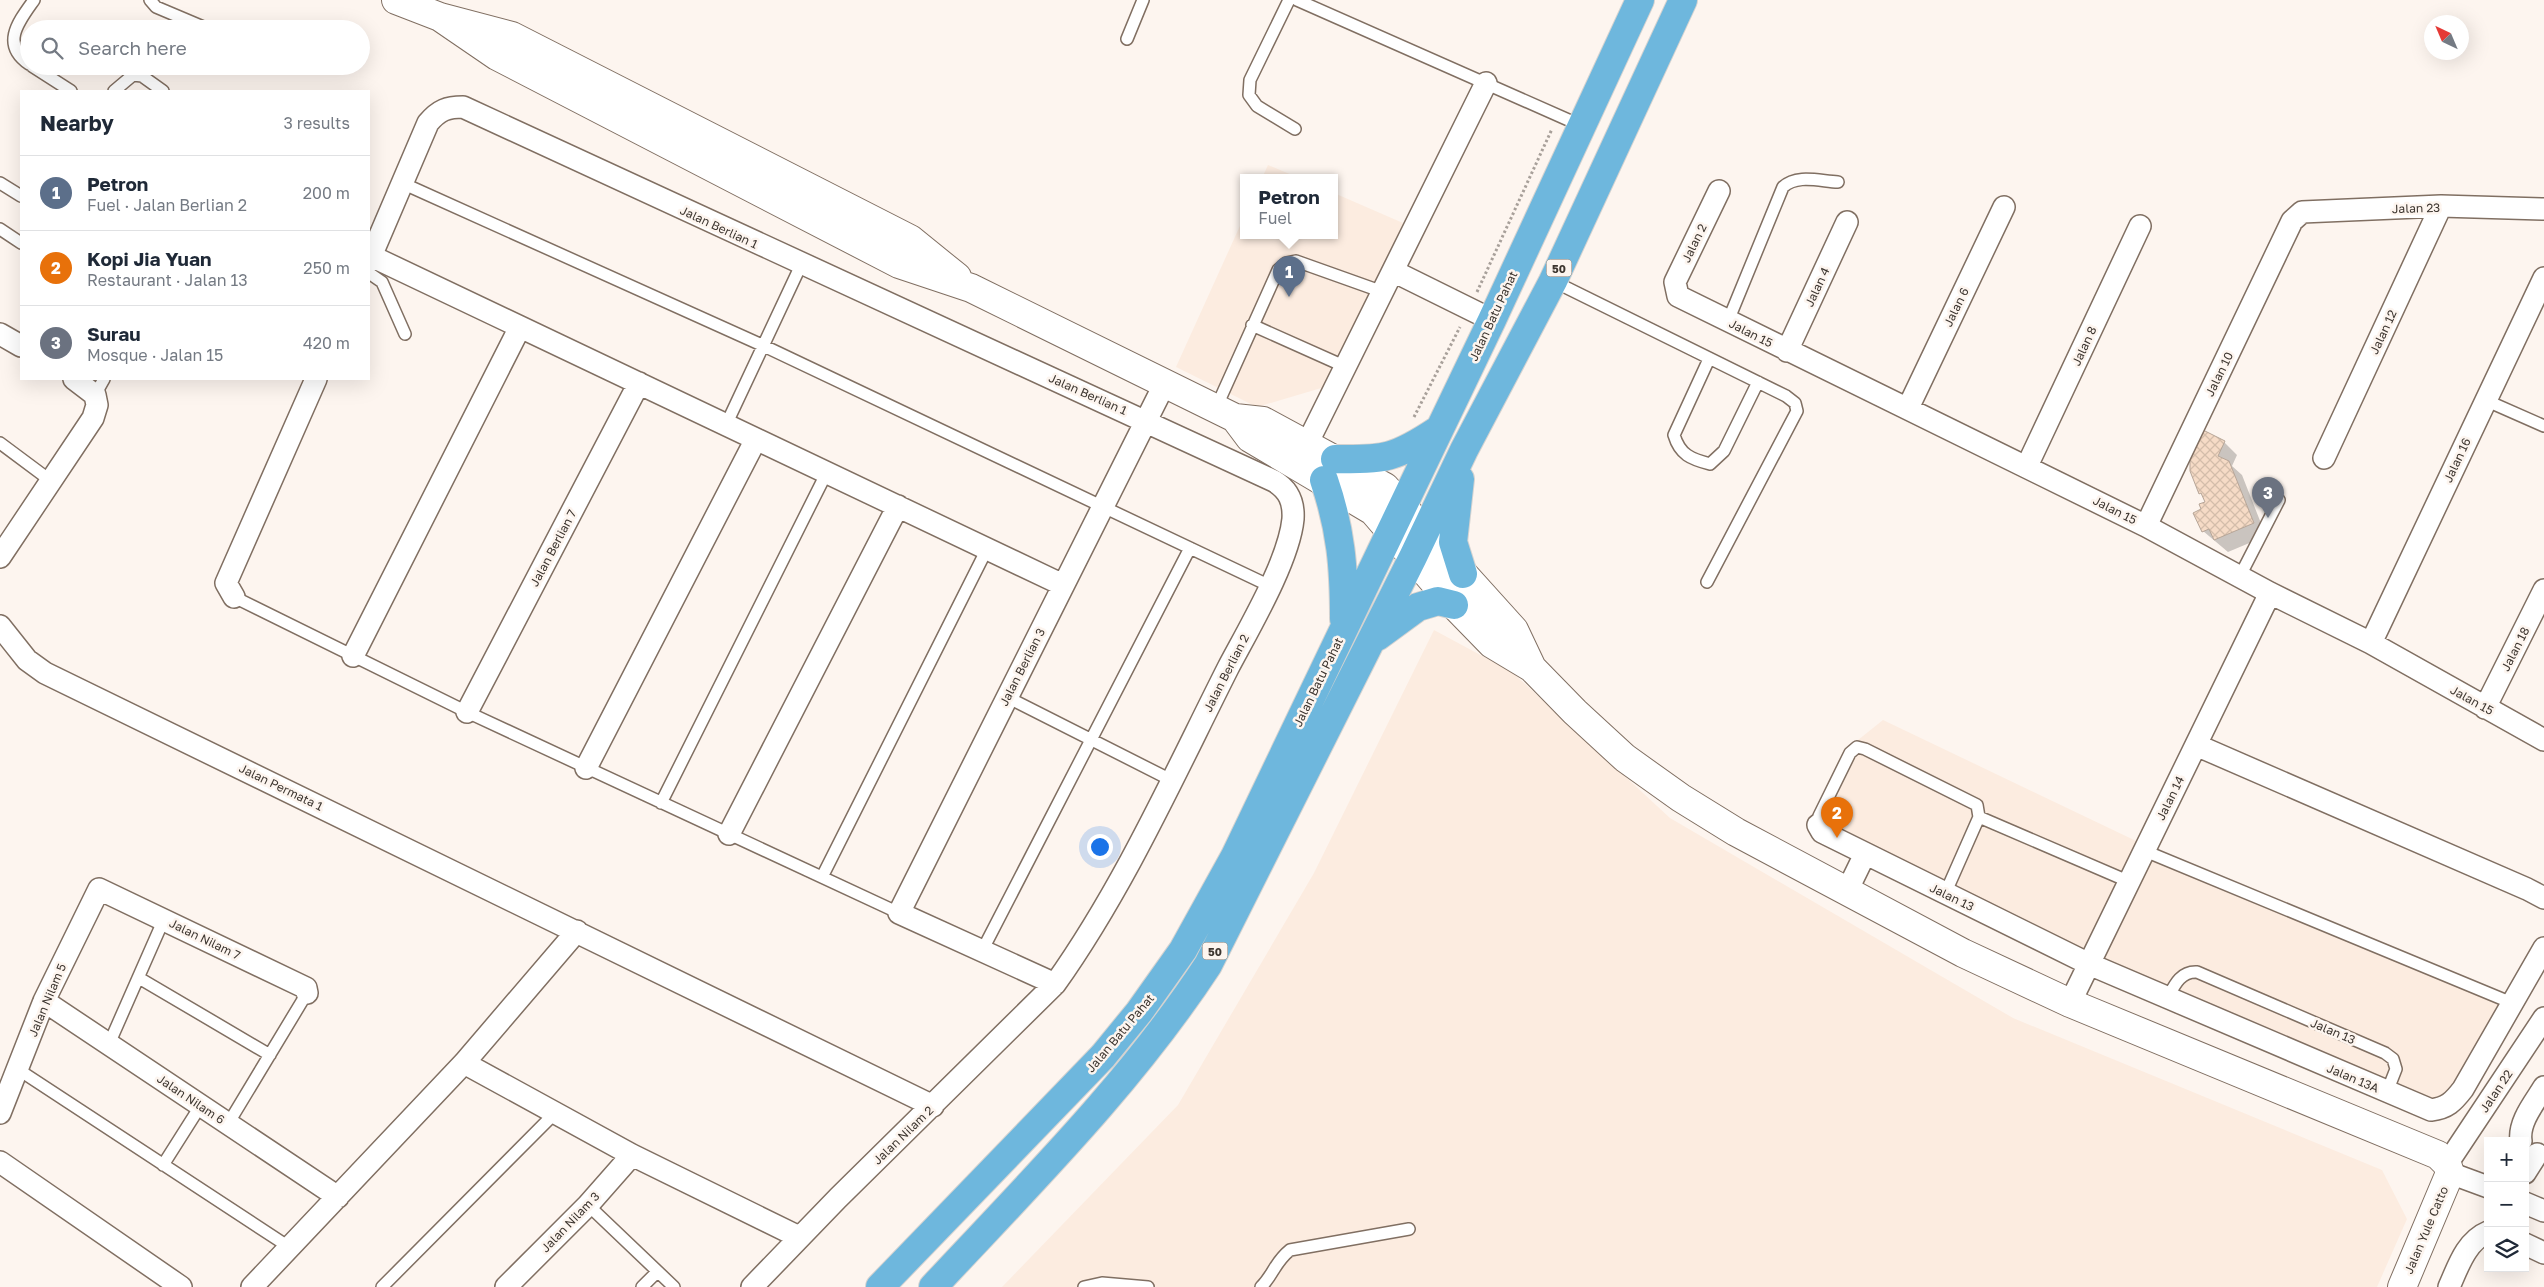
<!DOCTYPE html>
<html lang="en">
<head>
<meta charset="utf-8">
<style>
  body { margin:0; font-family:"Golos Text",sans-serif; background:#f2f2f3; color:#1f2937 }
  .controls { position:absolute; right:15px; bottom:15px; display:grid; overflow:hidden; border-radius:0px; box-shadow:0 5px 20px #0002 }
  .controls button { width:45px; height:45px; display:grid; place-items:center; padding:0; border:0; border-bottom:1px solid #e0e1e3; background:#fff; color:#1f2937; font:25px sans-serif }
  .compass { position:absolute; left:2424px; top:15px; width:45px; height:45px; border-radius:50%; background:#fff; box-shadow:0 5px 20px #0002; rotate:316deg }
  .you { position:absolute; left:1099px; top:846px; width:18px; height:18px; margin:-12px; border:4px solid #fff; border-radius:50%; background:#1a73e8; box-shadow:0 0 0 8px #1a73e833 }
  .badge { display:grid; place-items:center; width:32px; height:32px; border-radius:50%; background:#7c3aed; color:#fff; font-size:16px; font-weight:700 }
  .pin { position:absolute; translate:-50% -41px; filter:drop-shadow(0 1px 2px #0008) }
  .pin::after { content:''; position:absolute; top:26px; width:18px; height:15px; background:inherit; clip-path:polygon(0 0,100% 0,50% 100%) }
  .popup { position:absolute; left:1240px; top:174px; width:98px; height:65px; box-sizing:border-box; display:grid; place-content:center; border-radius:0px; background:#fff; filter:drop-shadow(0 1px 4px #0005); font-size:16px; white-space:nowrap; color:#747a83 }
  .popup b { font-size:19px; color:#1f2937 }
  .popup::after { content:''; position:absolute; left:50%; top:100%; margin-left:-10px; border:10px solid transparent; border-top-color:#fff }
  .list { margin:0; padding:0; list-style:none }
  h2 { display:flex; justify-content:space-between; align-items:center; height:65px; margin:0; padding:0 20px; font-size:21px }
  h2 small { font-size:16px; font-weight:400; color:#747a83 }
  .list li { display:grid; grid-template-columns:32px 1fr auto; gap:15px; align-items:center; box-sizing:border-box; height:75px; padding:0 20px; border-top:1px solid #e0e1e3 }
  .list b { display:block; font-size:19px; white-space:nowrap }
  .list p { margin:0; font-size:16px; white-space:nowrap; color:#747a83 }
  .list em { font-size:16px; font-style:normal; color:#747a83 }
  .icon { flex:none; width:28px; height:28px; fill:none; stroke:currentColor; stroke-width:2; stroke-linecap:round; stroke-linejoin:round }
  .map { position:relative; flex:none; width:2544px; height:1287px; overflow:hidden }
  .search { position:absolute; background:#fff; box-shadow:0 5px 20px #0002; left:20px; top:20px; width:350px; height:55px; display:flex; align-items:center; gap:12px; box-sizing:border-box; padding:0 18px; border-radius:28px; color:#747a83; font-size:19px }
  .panel { position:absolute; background:#fff; box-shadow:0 5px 20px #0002; left:20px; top:90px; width:350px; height:290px; border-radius:0px }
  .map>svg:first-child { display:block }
  .built { fill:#fcece0 }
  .shadow { fill:#0003 }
  .building { fill:url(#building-cross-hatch); stroke:#b7a698 }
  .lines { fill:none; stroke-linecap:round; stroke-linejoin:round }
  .lane-casing { stroke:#806f62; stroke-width:14 }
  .street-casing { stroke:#806f62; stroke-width:24 }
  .secondary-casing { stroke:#806f62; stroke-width:30 }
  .highway-casing { stroke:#d4d3d1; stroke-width:30 }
  .path { stroke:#a8a09a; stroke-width:3; stroke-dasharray:2.5 2.5; stroke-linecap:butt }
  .lane { stroke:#fff; stroke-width:11 }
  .street { stroke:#fff; stroke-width:21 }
  .secondary { stroke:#fff; stroke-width:28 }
  .highway { stroke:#6eb7dd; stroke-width:28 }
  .labels { text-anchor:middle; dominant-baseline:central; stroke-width:5; stroke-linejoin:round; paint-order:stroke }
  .shield { fill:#fdf5ef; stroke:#776f69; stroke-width:1 }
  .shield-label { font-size:11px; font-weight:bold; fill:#3d3630 }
  .street-label { font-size:12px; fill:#3d3630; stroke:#fdf5ef }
</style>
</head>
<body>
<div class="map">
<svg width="2544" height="1287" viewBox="0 0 2544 1287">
  <defs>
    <pattern id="building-cross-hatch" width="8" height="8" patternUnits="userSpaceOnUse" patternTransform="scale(1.25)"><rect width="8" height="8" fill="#f6dbc6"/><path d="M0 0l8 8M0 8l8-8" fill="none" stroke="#d4bdaa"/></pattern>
  </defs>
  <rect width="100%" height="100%" fill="#fdf5ef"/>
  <path class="built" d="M 1268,165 L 1299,178 L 1262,178 Z
    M 1334,193 L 1403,223 L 1328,386 L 1257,407 L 1176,367 L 1244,217 L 1244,236 L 1334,236 Z
    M 1434,630 L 1512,672 L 1670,818 L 2013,1018 L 2382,1170 L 2407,1219 L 2377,1287 L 1002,1287 L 1178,1105 L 1314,873 Z
    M 1883,720 L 2155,850 L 2521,1002 L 2428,1117 L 1810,822 L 1848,748 Z"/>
  <path class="shadow" d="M 2224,442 L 2237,455 L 2232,466 L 2242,475 L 2266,536 L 2228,552 L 2203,531 L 2203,510 L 2206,503 L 2191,471 Z"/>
  <path class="building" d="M 2203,430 L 2225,441 L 2218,456 L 2229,461 L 2254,523 L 2214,540 L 2209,529 L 2202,532 L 2193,513 L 2201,509 L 2199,504 L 2205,502 L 2201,493 L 2199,494 L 2190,471 L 2190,459 Z"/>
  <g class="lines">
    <g class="lane-casing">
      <path id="lane" d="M 150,0 L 156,7 L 208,29
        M 1289,0 L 1250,80 L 1249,95 L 1257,106 L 1295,129
        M 1297,0 L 1582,126
        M 1127,39 L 1143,0
        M 29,64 C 0,44 19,21 34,0
        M 32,66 L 71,91
        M 114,91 L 133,75 L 142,76 L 163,91
        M 0,183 L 21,196
        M 402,183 L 764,346 L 1270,586
        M 0,229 L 21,243
        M 369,273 L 382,282 L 405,334
        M 1553,281 L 1786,396 L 1795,403 L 1797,411 L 1707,582
        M 1728,321 L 1783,187 C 1797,174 1819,181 1838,182
        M 1252,325 L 1346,367
        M 1709,359 L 1674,435 C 1680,455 1691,459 1710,464 L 1724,451 L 1758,382
        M 95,395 L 104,379
        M 2485,400 L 2544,426
        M 1216,408 L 1278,270 L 1286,263 L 1296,261 L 1383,292
        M 726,425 L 801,265
        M 0,443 L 51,481
        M 2240,576 L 2279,500
        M 234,597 L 467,712 L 899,913
        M 1007,697 L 1171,780
        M 661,803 L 827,472
        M 1979,817 L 2130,882
        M 1818,825 L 1819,816 L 1850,753 L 1857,747 L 1865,749 L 1977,805 L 1979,817 L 1945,894
        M 2145,851 L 2512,1003
        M 822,877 L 987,549
        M 982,951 L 1190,548
        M 139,978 L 270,1055
        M 2167,999 C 2174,986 2180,971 2197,972 L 2385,1053 L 2393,1059 L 2396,1069 L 2387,1092
        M 109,1044 L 164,919
        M 19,1070 L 289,1247
        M 228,1124 L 307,993
        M 163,1165 L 201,1105
        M 588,1205 L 674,1287
        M 382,1287 L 555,1113
        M 642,1287 L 657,1272
        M 1084,1287 L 1102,1283 L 1148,1287
        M 1261,1287 C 1274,1274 1274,1263 1290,1250 L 1409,1229"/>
    </g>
    <g class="street-casing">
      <path id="street" d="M 1719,191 L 1675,282 L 1678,296 L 2146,526 L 2270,593 L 2371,643 L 2544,740
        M 371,256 L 1063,585
        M 369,261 L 428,123 C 439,110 447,107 463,107 L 1274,481 C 1289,490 1294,502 1293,519 C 1289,561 1248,630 1228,668 C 1174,775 1124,887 1055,984 L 838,1198 L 752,1287
        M 1393,271 L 1492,320
        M 0,334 L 21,346
        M 1787,351 L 1847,222
        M 1908,408 L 2004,207
        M 1307,444 L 1486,83
        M 2324,458 L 2441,206
        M 2027,466 L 2140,226
        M 2146,526 L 2292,221 L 2302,212 L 2441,206 L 2544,209
        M 0,557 L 93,418 L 97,405 L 95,395 L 74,379
        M 234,597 L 226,583 L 316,379
        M 0,626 L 27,660 L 45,673 L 933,1106
        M 2371,643 L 2544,278
        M 353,656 L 520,327
        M 2485,708 L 2544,590
        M 467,712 L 639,383
        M 2196,745 L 2527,889 L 2544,898
        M 586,768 L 756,439
        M 1818,825 L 1822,832 L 2089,964 L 2431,1110 C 2447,1108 2453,1102 2463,1089 L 2544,948
        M 729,834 L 898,506
        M 1847,891 L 1865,854
        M 1055,984 L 899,913 L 1165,383
        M 44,1001 L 338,1197
        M 2070,1003 L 2270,593
        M 464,1063 L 632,1155 L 799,1237
        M 0,1113 L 44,1001 L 99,889 L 306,988 L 307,993
        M 2521,1141 C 2518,1122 2535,1102 2544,1087
        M 0,1162 L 181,1287
        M 2447,1164 L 2544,1018
        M 2450,1173 L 2488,1187
        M 2525,1173 L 2537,1154
        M 2525,1203 L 2544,1211
        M 2525,1244 L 2544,1253
        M 252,1287 L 464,1063 L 577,931
        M 506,1287 L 588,1205 L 632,1155
        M 2449,1287 C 2458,1267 2466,1241 2488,1232"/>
    </g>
    <g class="secondary-casing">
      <path id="secondary" d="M 396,0 L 440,17 L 512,36 L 910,239 L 957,277
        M 440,17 L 497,56 L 899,264 L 971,288 L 1235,418 L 1263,421 L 1385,487 L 1514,630 L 1532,668
        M 1235,418 L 1250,438 L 1373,511 L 1454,605 L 1492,644 L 1532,668 L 1575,712 L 1625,758 L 1681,798 L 1736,832 L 1963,953 L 2070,1003 L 2438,1155 L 2447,1164 L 2450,1173 L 2402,1287"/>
    </g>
    <g class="highway-casing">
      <path id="highway" d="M 1335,459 C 1385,460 1396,458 1438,430
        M 1460,479 L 1453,542 L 1463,574
        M 1324,480 C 1341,529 1344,568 1344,619
        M 1377,637 L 1418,607 L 1438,601 L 1454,605
        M 880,1287 L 1103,1056 L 1139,1012 L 1183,950 L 1235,856 L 1492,320 L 1640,0
        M 933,1287 C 1029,1184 1130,1084 1208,965 L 1413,557 L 1464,450 L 1553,281 L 1683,0"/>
    </g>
    <path class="path" d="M 1477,292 L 1552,129
      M 1414,417 L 1460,327"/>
    <use href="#lane" class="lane"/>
    <use href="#street" class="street"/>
    <use href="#secondary" class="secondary"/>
    <use href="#highway" class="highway"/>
  </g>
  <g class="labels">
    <g class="shield">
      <rect x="1546.5" y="259.5" width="25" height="17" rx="4"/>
      <rect x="1202.5" y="942.5" width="25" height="17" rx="4"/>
    </g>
    <g class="shield-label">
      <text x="1559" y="268">50</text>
      <text x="1215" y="951">50</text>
    </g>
    <g class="street-label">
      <text transform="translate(2416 208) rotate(-2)">Jalan 23</text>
      <text transform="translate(719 227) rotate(25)">Jalan Berlian 1</text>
      <text transform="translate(1694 243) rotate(-64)">Jalan 2</text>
      <text transform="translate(1817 287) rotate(-65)">Jalan 4</text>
      <text transform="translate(1956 307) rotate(-64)">Jalan 6</text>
      <text transform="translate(1493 316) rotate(-65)">Jalan Batu Pahat</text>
      <text transform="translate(2383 332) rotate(-65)">Jalan 12</text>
      <text transform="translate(1751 333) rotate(27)">Jalan 15</text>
      <text transform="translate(2084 346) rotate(-65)">Jalan 8</text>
      <text transform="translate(2219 374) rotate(-64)">Jalan 10</text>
      <text transform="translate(1088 394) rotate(24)">Jalan Berlian 1</text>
      <text transform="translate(2457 460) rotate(-65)">Jalan 16</text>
      <text transform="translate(2115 510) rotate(27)">Jalan 15</text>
      <text transform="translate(553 548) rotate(-62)">Jalan Berlian 7</text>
      <text transform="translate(2515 649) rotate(-63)">Jalan 18</text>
      <text transform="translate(1022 667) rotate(-63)">Jalan Berlian 3</text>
      <text transform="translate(1226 673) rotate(-63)">Jalan Berlian 2</text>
      <text transform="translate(1318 682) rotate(-64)">Jalan Batu Pahat</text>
      <text transform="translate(2472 700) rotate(29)">Jalan 15</text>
      <text transform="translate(281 787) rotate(26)">Jalan Permata 1</text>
      <text transform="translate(2170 798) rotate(-64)">Jalan 14</text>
      <text transform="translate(1952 897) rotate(26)">Jalan 13</text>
      <text transform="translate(205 939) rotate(26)">Jalan Nilam 7</text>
      <text transform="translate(47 1000) rotate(-67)">Jalan Nilam 5</text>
      <text transform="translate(2333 1031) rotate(23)">Jalan 13</text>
      <text transform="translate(1120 1033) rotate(-50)">Jalan Batu Pahat</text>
      <text transform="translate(2353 1078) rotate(23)">Jalan 13A</text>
      <text transform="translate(2496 1091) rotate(-56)">Jalan 22</text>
      <text transform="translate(191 1099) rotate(34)">Jalan Nilam 6</text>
      <text transform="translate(903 1135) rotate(-44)">Jalan Nilam 2</text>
      <text transform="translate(570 1222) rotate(-46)">Jalan Nilam 3</text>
      <text transform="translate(2426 1230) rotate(-67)">Jalan Yule Catto</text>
    </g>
  </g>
</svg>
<div class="controls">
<button>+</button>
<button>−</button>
<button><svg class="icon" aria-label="layers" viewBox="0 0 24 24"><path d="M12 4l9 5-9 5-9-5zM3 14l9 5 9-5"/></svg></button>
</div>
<svg class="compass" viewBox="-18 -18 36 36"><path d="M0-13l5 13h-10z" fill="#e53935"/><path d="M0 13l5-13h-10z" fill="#747a83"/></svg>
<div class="you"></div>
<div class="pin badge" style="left:1289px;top:297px;background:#5c6f8a">1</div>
<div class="popup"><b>Petron</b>Fuel</div>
<div class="pin badge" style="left:1837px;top:838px;background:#e8710a">2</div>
<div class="pin badge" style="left:2268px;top:518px;background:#6b7280">3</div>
<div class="search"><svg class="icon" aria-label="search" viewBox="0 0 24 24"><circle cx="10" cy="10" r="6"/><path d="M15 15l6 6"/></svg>Search here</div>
<section class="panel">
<h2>Nearby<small>3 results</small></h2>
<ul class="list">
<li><span class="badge" style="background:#5c6f8a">1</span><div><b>Petron</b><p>Fuel · Jalan Berlian 2</p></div><em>200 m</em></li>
<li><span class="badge" style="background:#e8710a">2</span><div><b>Kopi Jia Yuan</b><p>Restaurant · Jalan 13</p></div><em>250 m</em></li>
<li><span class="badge" style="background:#6b7280">3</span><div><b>Surau</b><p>Mosque · Jalan 15</p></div><em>420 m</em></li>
</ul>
</section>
</div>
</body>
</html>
